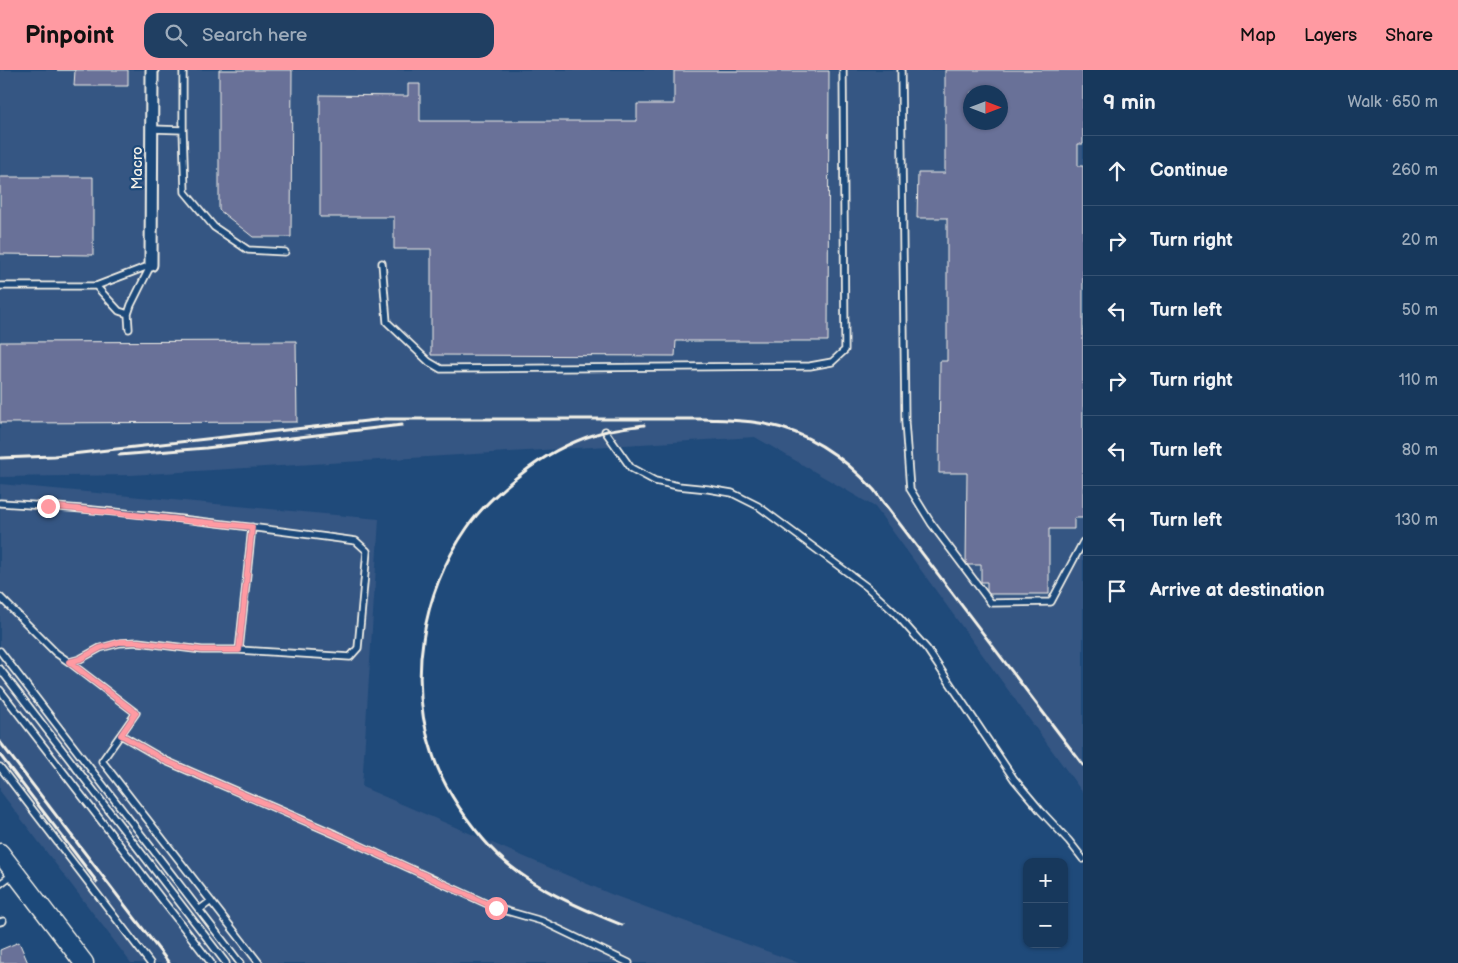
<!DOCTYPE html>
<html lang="en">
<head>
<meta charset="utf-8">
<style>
  body { margin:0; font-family:"Balsamiq Sans",sans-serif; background:#203f62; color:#f1f3f6 }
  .controls { position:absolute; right:15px; bottom:15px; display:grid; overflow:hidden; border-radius:10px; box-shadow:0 1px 4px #0004 }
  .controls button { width:45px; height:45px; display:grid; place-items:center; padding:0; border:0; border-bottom:1px solid #365272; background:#17385c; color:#f1f3f6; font:25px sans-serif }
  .compass { position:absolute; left:963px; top:15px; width:45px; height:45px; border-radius:50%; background:#17385c; box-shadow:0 1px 4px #0004; rotate:90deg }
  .stop { position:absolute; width:15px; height:15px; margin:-11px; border:4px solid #ff9aa2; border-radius:50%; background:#fff }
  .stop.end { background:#ff9aa2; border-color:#fff; box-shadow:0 1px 5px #0008 }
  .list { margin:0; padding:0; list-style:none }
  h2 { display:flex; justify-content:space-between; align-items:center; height:65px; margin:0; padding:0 20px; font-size:21px }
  h2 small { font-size:16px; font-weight:400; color:#9eacbb }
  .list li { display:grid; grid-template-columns:32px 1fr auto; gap:15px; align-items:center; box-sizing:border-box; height:70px; padding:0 20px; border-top:1px solid #365272 }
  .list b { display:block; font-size:19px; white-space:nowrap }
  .list em { font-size:16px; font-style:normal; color:#9eacbb }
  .icon { flex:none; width:28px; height:28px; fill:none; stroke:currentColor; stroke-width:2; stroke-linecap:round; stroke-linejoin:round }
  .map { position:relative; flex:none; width:1083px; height:893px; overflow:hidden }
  header { display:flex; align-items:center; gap:30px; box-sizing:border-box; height:70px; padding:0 25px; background:#ff9aa2; color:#111 }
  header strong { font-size:24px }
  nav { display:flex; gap:28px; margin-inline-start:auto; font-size:18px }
  .search { width:350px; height:45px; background:#203f62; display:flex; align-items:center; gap:12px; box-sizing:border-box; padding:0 18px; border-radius:15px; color:#9eacbb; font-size:19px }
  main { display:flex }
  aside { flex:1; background:#17385c }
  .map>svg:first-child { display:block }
  .built { fill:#355683; fill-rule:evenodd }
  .building { fill:#697198; stroke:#f4f1e8; fill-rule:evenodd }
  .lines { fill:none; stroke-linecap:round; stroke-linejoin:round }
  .service-casing { stroke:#f4f1e8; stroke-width:9 }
  .minor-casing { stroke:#f4f1e8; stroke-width:15 }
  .primary-casing { stroke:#f4f1e8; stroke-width:21 }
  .service { stroke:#1f4a7a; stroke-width:5.5 }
  .minor { stroke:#1f4a7a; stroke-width:11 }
  .primary { stroke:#1f4a7a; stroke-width:18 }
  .rail { stroke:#f4f1e8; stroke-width:3 }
  .route { stroke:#ff9aa2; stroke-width:6 }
  .labels { text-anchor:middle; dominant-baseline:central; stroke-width:4.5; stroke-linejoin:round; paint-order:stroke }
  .street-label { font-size:15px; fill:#f4f1e8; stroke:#1f4a7a }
</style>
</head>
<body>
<header>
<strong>Pinpoint</strong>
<div class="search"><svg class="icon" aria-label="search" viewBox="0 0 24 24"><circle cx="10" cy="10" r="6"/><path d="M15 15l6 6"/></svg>Search here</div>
<nav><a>Map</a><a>Layers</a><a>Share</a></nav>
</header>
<main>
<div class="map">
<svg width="1083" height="893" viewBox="0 0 1083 893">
  <rect width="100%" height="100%" fill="#1f4a7a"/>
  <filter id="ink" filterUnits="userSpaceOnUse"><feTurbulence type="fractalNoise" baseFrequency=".02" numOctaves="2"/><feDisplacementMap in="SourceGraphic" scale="10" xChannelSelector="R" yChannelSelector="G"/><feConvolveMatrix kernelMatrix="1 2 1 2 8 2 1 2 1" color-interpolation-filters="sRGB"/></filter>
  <g filter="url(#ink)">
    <path class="built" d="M 0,0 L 1083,0 L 1083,723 L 875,437 L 755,367 L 131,405 L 0,407 ZM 971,22 L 1001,22 L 1001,52 L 971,52 Z
      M 0,414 L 379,449 L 362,717 L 613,825 L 799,893 L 131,893 L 0,721 Z"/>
    <path class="building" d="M 57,0 L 128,0 L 128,16 L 74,16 L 75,0 Z
      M 219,0 L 292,0 L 291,167 L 253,167 L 219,140 Z
      M 945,0 L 1083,0 L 1083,74 L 1078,74 L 1078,96 L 1083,96 L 1083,448 L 1074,448 L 1074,459 L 1049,459 L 1049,524 L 987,524 L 987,512 L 981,512 L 981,495 L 966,495 L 967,403 L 939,403 L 940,291 L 947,291 L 947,148 L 917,148 L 918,103 L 945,103 ZM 971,22 L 1001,22 L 1001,52 L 971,52 Z
      M 674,1 L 829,1 L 828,271 L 676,271 L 675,286 L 431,285 L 431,179 L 394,179 L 394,147 L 320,147 L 320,25 L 408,26 L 408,14 L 420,14 L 420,51 L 637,51 L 637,34 L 674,34 Z
      M 0,107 L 93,107 L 93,185 L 0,184 Z
      M 296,271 L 297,352 L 0,353 L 0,272 Z
      M 19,872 L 28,893 L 0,893 L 0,880 Z"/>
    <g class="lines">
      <g class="service-casing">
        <path id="service" d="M 901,0 L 905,352 L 910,419 L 931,453 L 991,533 L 1051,532 L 1083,472
          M 152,59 L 183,60 L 183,0
          M 183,60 L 185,122 L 214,157 L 248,180 L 285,182
          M 382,193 L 387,252 L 429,292 L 441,299 L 810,296 L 832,292 L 845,280 L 843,0
          M 0,216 L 96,216 L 151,195
          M 96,216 L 119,241 L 128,244 L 131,235 L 151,195
          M 128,244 L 129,259
          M 605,361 L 631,398 L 655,411 L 678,416 L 708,419 L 732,423 L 758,436 L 867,517 L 895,543 L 927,579 L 1014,709 L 1040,740 L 1069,771 L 1083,789
          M 0,433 C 119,440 238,455 356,471 L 367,481 L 358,578 L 350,587 L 239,580 L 202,580 L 138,572 L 120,573 L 100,578 L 80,589 L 69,592 L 56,583 L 0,527
          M 239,580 L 252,457
          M 0,581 L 240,893
          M 69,592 L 136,643 L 102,691 L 259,893
          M 0,599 L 226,893
          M 0,620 L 211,893
          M 121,665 L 166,691 L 335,764 L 496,838 L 542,851 L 629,893
          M 0,697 L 150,893
          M 0,814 L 13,804
          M 199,840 L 211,831
          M 0,852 L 3,851"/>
      </g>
      <g class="minor-casing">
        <path id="minor" d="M 151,195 L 152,0"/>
      </g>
      <g class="primary-casing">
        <path id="primary" d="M 0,783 L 84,893"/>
      </g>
      <use href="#service" class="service"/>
      <use href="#minor" class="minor"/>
      <use href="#primary" class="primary"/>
      <path class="rail" d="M 119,385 L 206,378 L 402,355
        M 0,388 L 54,386 L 385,349 L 704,349 C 724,350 745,350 765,354 C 809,362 845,388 874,420 L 1083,695
        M 0,672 L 169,893
        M 0,685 L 97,812
        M 622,855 C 571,834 519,813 483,769 C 462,744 443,716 433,685 C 407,610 422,523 467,458 C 481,437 507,414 529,398 C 551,382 579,368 607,361 C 619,358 631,357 644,355"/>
    </g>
  </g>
  <g class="lines" filter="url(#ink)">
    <path class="route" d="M 48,436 L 252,457 L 239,580 L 202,580 L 138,572 L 120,572 L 100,578 L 80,589 L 69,592 L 136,643 L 121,665 L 166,691 L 335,764 L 496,838"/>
  </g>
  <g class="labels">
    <g class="street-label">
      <text transform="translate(137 98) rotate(-90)">Macro</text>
    </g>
  </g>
</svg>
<div class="controls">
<button>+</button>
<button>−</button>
</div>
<svg class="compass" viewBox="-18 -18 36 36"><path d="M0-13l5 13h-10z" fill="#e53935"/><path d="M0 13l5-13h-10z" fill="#9eacbb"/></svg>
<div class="stop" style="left:496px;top:838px"></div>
<div class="stop end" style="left:48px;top:436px"></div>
</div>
<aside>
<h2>9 min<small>Walk · 650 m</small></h2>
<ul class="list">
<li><svg class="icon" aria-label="ahead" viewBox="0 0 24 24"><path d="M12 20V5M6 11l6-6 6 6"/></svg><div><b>Continue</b></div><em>260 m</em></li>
<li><svg class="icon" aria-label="right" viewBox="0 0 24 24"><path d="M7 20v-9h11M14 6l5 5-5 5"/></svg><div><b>Turn right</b></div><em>20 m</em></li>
<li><svg class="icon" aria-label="left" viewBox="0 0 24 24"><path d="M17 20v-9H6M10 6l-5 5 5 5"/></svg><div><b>Turn left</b></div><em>50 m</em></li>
<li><svg class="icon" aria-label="right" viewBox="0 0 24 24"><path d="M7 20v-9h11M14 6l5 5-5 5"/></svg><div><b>Turn right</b></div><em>110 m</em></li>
<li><svg class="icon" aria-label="left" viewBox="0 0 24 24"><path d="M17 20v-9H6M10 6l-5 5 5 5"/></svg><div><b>Turn left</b></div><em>80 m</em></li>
<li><svg class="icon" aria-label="left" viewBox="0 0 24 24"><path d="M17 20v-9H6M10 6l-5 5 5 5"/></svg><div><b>Turn left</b></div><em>130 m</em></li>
<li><svg class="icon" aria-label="arrive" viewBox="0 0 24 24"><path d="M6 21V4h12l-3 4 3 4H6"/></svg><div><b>Arrive at destination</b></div></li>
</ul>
</aside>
</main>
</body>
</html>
